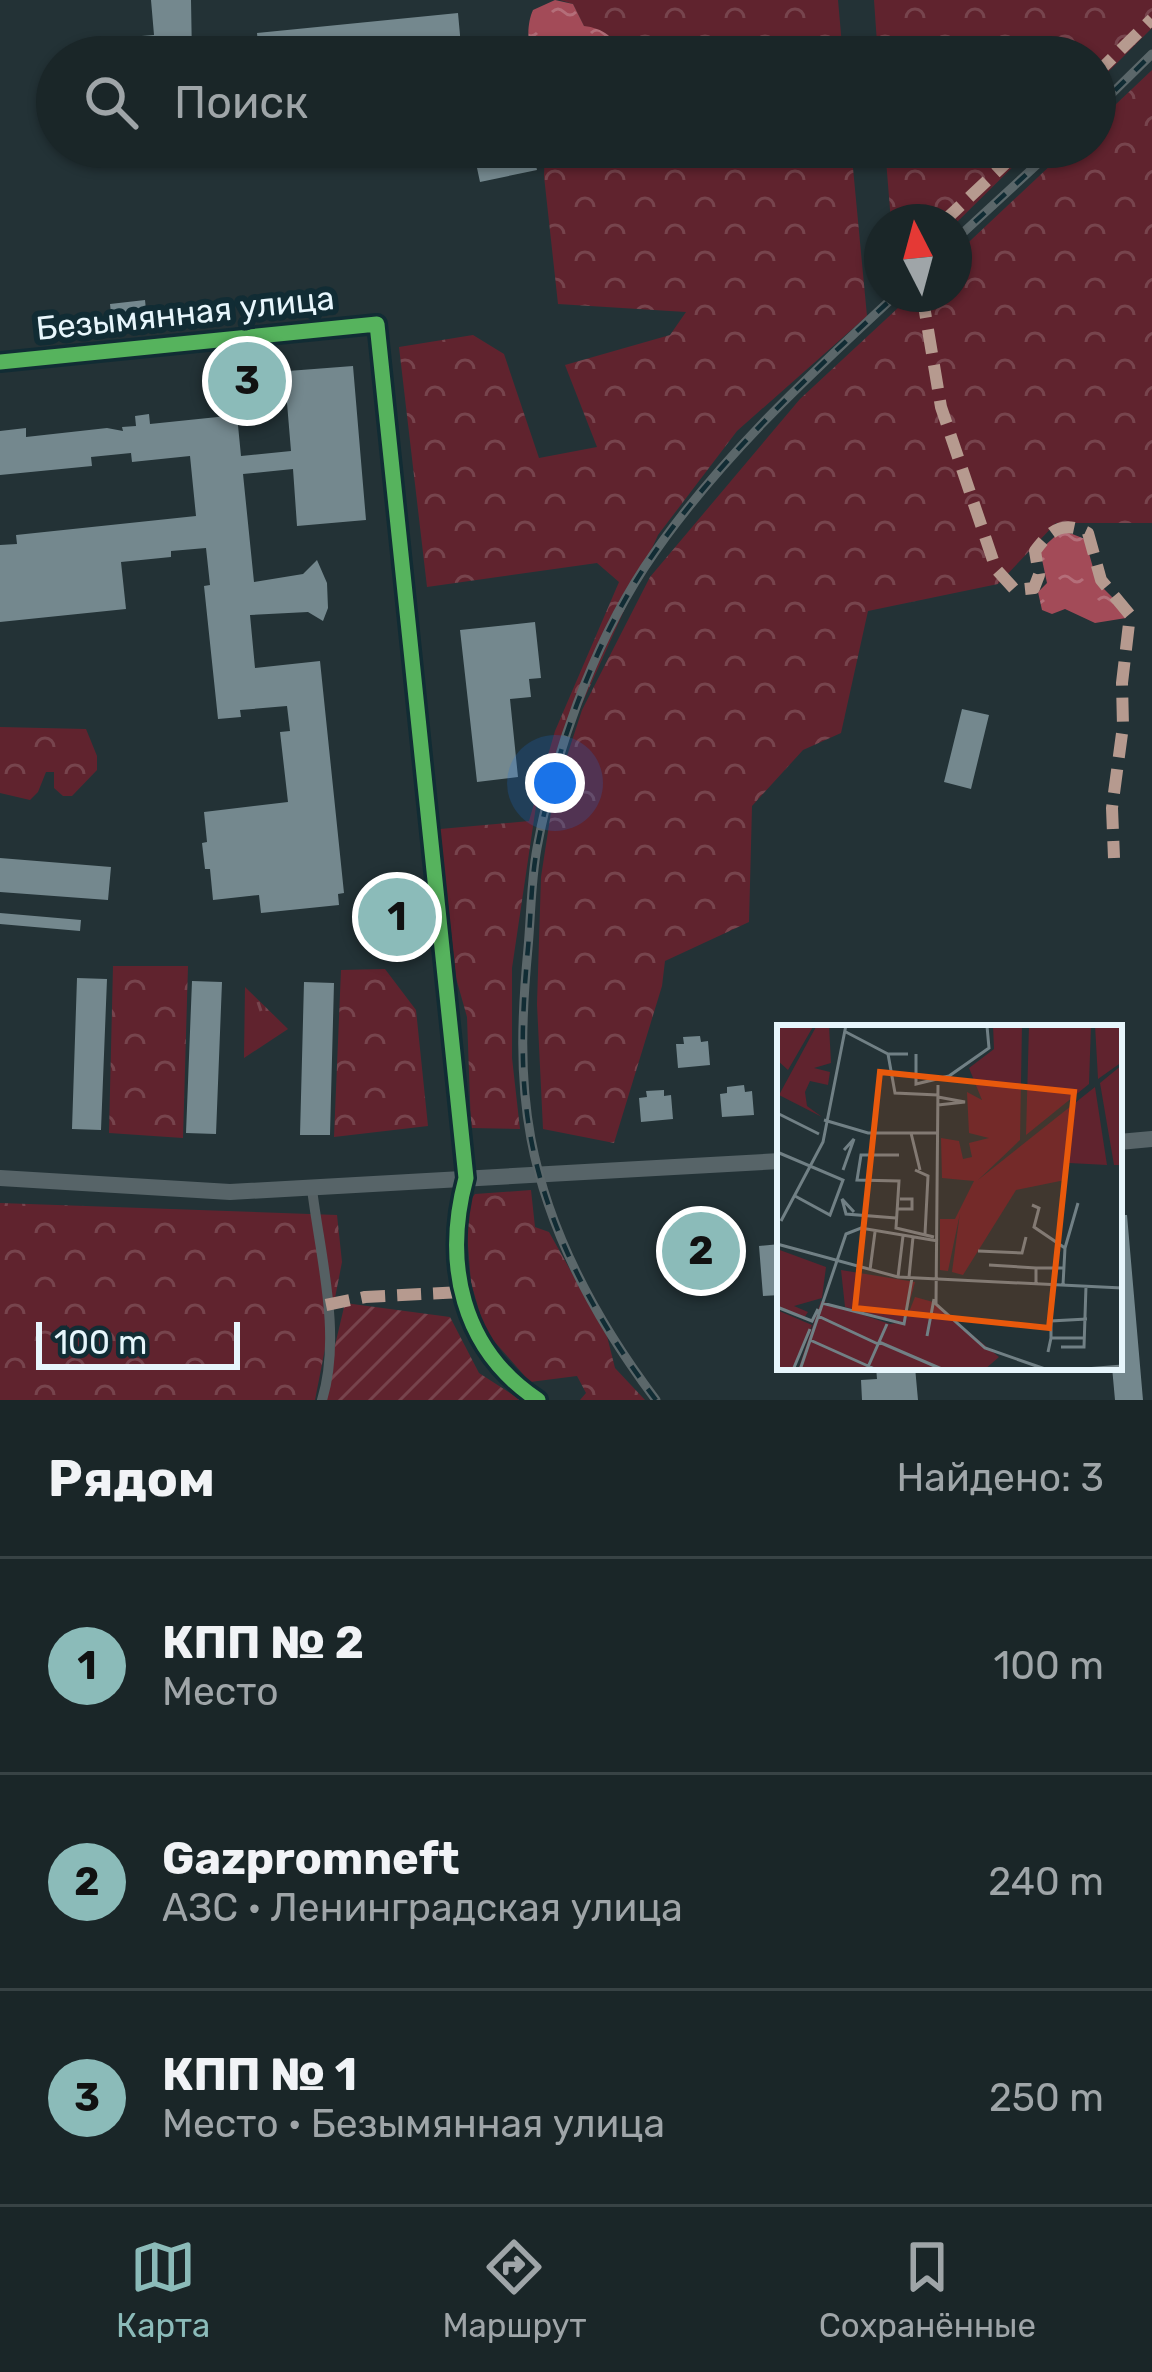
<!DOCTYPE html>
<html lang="ru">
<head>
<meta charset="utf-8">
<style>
  body { margin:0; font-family:Rubik,sans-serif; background:#232e30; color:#f1f3f6 }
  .compass { position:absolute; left:864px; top:204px; width:108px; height:108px; border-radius:50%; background:#1a2628; box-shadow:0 3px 9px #0004; rotate:354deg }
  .scale { position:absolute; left:36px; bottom:30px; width:204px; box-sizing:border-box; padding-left:12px; border:6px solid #e7f6fc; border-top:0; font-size:33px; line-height:42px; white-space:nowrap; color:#e7f6fc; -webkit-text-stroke:9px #112c34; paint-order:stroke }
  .you { position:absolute; left:555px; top:783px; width:42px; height:42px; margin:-30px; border:9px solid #fff; border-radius:50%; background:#1a73e8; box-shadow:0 0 0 18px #1a73e833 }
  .badge { display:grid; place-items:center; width:78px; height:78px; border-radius:50%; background:#8bbbb9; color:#111; font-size:39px; font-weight:700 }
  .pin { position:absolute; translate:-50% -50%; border:6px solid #fff; box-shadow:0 3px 12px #0006 }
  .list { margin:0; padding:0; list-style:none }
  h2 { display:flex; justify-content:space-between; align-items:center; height:156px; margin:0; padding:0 48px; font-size:51px }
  h2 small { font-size:39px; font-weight:400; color:#9fa5a8 }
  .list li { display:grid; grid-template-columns:78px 1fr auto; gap:36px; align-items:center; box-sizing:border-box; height:216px; padding:0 48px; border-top:3px solid #384345 }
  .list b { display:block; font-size:45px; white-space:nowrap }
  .list p { margin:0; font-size:39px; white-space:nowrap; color:#9fa5a8 }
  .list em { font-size:39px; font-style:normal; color:#9fa5a8 }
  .icon { flex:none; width:66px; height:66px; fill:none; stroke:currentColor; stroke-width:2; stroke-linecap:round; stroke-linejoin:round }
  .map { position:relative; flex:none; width:1152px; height:1400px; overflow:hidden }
  .search { position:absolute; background:#1a2628; box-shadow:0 3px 9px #0004; left:36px; right:36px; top:36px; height:132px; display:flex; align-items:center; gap:30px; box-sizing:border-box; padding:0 42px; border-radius:66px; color:#9fa5a8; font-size:45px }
  .sheet { height:804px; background:#1a2628 }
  nav { display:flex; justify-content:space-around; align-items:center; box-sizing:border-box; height:168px; border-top:3px solid #384345; background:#1a2628; font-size:33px; color:#9fa5a8 }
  nav a { display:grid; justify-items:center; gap:6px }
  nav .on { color:#8bbbb9 }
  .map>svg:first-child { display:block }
  .forest { fill:url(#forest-crowns) }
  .park { fill:url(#park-tufts) }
  .garden { fill:url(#garden-furrows) }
  .water { fill:url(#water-ripples) }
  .building { fill:#74888e }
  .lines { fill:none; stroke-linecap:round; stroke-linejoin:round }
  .street { stroke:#556063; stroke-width:10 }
  .secondary { stroke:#576468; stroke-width:16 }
  .rail-casing { stroke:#5b676a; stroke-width:9 }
  .rail { stroke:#112c34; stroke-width:4.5; stroke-dasharray:14; stroke-linecap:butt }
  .quiet { stroke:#b69a8f; stroke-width:12; stroke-dasharray:24 12; stroke-linecap:butt }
  .cycleway-casing { stroke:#112c34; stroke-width:22 }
  .cycleway { stroke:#56b35d; stroke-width:15 }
  .labels { text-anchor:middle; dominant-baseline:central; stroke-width:12; stroke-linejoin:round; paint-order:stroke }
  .street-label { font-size:33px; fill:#e7f6fc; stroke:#112c34 }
  .inset-road { fill:none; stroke:#718085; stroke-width:3 }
  .view { fill:#e8590c; fill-opacity:0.15; stroke:#e8590c; stroke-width:6 }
  .inset-edge { fill:none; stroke:#e7f6fc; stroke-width:6 }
</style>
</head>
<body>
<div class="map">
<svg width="1152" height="1400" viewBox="0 0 1152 1400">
  <defs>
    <pattern id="forest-crowns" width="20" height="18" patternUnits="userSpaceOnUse" patternTransform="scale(3)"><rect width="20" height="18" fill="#60232e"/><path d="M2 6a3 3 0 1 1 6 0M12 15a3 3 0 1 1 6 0" fill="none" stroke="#77444d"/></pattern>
    <pattern id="park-tufts" width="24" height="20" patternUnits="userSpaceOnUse" patternTransform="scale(3)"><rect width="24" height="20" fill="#60232e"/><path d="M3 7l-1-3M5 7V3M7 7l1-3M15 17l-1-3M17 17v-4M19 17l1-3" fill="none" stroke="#77444d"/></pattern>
    <pattern id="garden-furrows" width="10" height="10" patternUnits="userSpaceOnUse" patternTransform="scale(3)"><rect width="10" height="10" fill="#60232e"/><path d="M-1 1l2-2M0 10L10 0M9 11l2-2" fill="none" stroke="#77444d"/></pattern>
    <pattern id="water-ripples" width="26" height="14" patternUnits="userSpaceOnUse" patternTransform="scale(3)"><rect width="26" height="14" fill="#a34b58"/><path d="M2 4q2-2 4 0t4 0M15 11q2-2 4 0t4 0" fill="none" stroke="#b46e79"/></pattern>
  </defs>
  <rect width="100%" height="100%" fill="#233236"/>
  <path class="forest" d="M 560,0 L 838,0 L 843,57 L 620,57 L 619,46 L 584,26 L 573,4 Z
    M 874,0 L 1152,0 L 1152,28 L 1095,85 L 1095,57 L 878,57 Z
    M 1152,70 L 1152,523 L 1056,523 L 998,584 L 868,611 L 841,733 L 803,750 L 752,806 L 749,922 L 665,961 L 662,986 L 614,1143 L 543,1129 L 537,1004 L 541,877 L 553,799 L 582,710 L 650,577 L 800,399 L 913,294 L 954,294 L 954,256 L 1070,147 L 1095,147 L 1095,124 Z
    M 545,147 L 851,147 L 867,316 L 737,431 L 658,535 L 536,806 L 512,968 L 512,1058 L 520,1129 L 471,1128 L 467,1017 L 456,978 L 440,829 L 529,821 L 555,731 L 619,582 L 597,563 L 427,587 L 399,347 L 473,335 L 504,354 L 539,458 L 597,447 L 565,365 L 670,335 L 686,312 L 558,304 L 544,176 Z
    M 885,147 L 1033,147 L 954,225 L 891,222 Z
    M 0,727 L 86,729 L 97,756 L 97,770 L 72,796 L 63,796 L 54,788 L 54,772 L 46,772 L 38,792 L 30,800 L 0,793 Z
    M 113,966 L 188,966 L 183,1138 L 109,1133 Z
    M 385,969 L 416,1010 L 428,1126 L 334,1137 L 341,970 Z
    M 531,1190 L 535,1227 L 549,1232 L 607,1336 L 615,1368 L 645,1400 L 580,1400 L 586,1393 L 577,1376 L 530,1382 L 485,1331 L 471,1283 L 465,1208 L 475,1194 Z
    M 0,1203 L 337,1215 L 342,1262 L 315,1400 L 0,1400 Z"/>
  <path class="park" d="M 245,987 L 288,1029 L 244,1058 Z"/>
  <path class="garden" d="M 345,1303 L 450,1317 L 479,1373 L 521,1400 L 322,1400 Z"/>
  <path class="water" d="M 555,0 L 573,4 L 584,26 C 602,28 617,37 620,57 L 535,57 C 526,46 527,23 533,10 Z
    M 1062,530 L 1085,539 L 1097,582 L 1121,606 L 1126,618 L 1095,623 L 1065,609 L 1052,614 L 1042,610 L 1038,592 L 1047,583 L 1040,550 Z"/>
  <path class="building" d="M 151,0 L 191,0 L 192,57 L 106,57 L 104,39 L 154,35 Z
    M 458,13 L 462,57 L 423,57 L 422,39 L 372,44 L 371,36 L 337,39 L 337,47 L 324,48 L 325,57 L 259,57 L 257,33 Z
    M 534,156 L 537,170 L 480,182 L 477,168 Z
    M 145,300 L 148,329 L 113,333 L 110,304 Z
    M 353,366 L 366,520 L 297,526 L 293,469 L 243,474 L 254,582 L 303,574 L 317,560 L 327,583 L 328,608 L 323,621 L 308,612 L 250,615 L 255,668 L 320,661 L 344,893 L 338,894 L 339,905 L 261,913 L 259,895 L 213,900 L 210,869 L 205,869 L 202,843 L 207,842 L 204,812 L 288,802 L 280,732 L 290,731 L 287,706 L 240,710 L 241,717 L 218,719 L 204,586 L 210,585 L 206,548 L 171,551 L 171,557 L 121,562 L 126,609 L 0,622 L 0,545 L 17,544 L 16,535 L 196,516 L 190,456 L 132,462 L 131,453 L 91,457 L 92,466 L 0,475 L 0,431 L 26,428 L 26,437 L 107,428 L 123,431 L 122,427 L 136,426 L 135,416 L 149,414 L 150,424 L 237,415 L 241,456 L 291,451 L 286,391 L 264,394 L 262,373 Z
    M 535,622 L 541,678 L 529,679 L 531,697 L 510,699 L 518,777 L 477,782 L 460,630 Z
    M 962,709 L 989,715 L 971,789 L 944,782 Z
    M 0,858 L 111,867 L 108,900 L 0,892 Z
    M 0,913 L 81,920 L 80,931 L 0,924 Z
    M 77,978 L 107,979 L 101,1130 L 72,1129 Z
    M 192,981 L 222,982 L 216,1134 L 186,1133 Z
    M 304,982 L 334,983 L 330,1135 L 300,1135 Z
    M 700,1036 L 701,1042 L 708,1041 L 710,1065 L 678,1068 L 676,1044 L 684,1044 L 683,1037 Z
    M 744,1085 L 745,1092 L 752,1091 L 754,1115 L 722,1117 L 720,1094 L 727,1093 L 727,1087 Z
    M 664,1090 L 664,1096 L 671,1095 L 673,1119 L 641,1122 L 639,1098 L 647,1097 L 646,1091 Z
    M 1119,1215 L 1127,1215 L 1143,1400 L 1115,1400 L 1112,1367 L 1119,1367 Z
    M 729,1240 L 730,1257 L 710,1258 L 712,1287 L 696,1288 L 694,1259 L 674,1260 L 673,1244 Z
    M 780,1244 L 780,1295 L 763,1296 L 759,1246 Z
    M 876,1367 L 915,1367 L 918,1400 L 862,1400 L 861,1380 L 877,1379 Z"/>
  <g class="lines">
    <path class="street" d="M 0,362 L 377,324 L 466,1178 C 443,1263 461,1349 538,1400
      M 312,1189 C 320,1255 342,1335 322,1400"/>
    <path class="secondary" d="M 1119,1142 L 1152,1139
      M 0,1178 L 230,1192 L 780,1161"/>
    <g class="rail-casing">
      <path id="rail" d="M 1095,110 L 1152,54
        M 954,241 L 1056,147
        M 656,1400 C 598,1323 549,1234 531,1139 C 519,1075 522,1012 528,948 C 531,915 531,881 537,848 C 554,755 592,648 644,568 C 712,465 807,377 897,294"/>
    </g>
    <use href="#rail" class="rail"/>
    <path class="quiet" d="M 1095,75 L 1152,19
      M 943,222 L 1023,147
      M 922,294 L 941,407 L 996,569 L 1015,590 L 1034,588 L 1039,575 L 1035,551 C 1051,530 1062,520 1088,533 L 1101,580 L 1130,615 L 1122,683 L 1123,726 L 1112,808 L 1114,858
      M 326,1305 L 365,1297 L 460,1292"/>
    <g class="cycleway-casing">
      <path id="cycleway" d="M 0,362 L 377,324 L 466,1178 C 443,1263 461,1349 538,1400"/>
    </g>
    <use href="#cycleway" class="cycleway"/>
  </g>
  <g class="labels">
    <g class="street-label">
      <text transform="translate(185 313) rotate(-6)">Безымянная улица</text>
    </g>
  </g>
  <g transform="translate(777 1025)">
    <rect width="345" height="345" fill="#233236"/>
    <path d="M 0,0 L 37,0 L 11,45 L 0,35 ZM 40,0 L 52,0 L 54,38 L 37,43 L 53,47 L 51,60 L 33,56 L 28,67 L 30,81 L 45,92 L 2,70 ZM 216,0 L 245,0 L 243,115 L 201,155 L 318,62 L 330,140 L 292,138 L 288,155 L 239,165 L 186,250 L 175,247 L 183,188 L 171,246 L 163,245 L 163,194 L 178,194 L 197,156 L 165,153 L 164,113 L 182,116 L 186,134 L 195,132 L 192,118 L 212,113 L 192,108 L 190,67 L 205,75 L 192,43 L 217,24 ZM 252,0 L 314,0 L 312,59 L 249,110 ZM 318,0 L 345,0 L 345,37 L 321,54 ZM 345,40 L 345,140 L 337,140 L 323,58 ZM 0,224 L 49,242 L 45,273 L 17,281 L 31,287 L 27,293 L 0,281 ZM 64,245 L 138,257 L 127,298 L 68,282 Z" fill="#60232e"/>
    <path d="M 138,272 L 156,277 L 222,332 L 207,345 L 21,345 L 44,276 L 113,299 L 128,297 ZM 0,285 L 35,300 L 17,345 L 0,345 Z" fill="#60232e"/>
    <path class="inset-road" d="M 67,6 L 111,29M 131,29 L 111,29 L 118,68 L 161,70M 139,29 L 139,59 L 172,51 L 212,23 L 210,1 L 175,1M 161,60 L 159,279 L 208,323 L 271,345M 161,72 L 188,77 L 161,80M 0,88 L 42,109M 47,95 L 91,108 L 161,108M 134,108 L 143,145M 0,127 L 66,155 L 53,190 L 18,171M 122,130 L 84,130 L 80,155 L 122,156 L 119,203 L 157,212M 66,145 L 77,114 L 67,125M 138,145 L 151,151 L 148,209M 255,180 L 262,183 L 257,202 L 288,223 L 301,178M 120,184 L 135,184 L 135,174 L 123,174M 77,187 L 65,174 L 69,189 L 119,193M 4,196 L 46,117 L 69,0M 0,219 L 121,252 L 345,263M 201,226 L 245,228 L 249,212M 212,240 L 259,243M 93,245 L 98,207M 121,252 L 126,211M 132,252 L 136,212M 259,258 L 259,243 L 287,243M 286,260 L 288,223M 45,278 L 127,299 L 135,253M 0,282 L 35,296 L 41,284M 41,291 L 101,319M 150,311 L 157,274M 274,313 L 274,296 L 310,294M 33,315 L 100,345M 102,317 L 167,345M 284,322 L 307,322 L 309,261M 271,327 L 274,313 L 307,313M 91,342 L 110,299M 16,345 L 33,304M 23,345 L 69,209 L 84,203 L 161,216M 296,345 L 345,341"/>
    <path class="view" d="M 103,47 L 297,67 L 272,303 L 78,283 Z"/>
    <rect width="345" height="345" class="inset-edge"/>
  </g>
</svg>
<svg class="compass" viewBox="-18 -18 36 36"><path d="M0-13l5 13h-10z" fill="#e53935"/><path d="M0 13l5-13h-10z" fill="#9fa5a8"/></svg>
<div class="scale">100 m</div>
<div class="you"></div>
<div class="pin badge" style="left:397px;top:917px">1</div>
<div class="pin badge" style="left:701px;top:1251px">2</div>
<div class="pin badge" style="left:247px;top:381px">3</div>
<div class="search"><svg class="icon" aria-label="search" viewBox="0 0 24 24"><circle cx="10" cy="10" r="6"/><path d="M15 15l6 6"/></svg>Поиск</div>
</div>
<section class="sheet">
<h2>Рядом<small>Найдено: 3</small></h2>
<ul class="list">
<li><span class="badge">1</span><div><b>КПП № 2</b><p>Место</p></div><em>100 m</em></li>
<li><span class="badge">2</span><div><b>Gazpromneft</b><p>АЗС · Ленинградская улица</p></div><em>240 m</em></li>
<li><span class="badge">3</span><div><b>КПП № 1</b><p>Место · Безымянная улица</p></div><em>250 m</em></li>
</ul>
</section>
<nav>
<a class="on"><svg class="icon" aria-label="map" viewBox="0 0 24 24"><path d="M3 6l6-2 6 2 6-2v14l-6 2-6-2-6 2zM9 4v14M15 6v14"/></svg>Карта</a>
<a><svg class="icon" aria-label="directions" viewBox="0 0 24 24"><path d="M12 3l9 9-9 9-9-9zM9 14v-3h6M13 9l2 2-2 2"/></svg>Маршрут</a>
<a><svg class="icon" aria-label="saved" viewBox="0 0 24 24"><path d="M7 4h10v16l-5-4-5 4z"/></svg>Сохранённые</a>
</nav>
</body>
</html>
